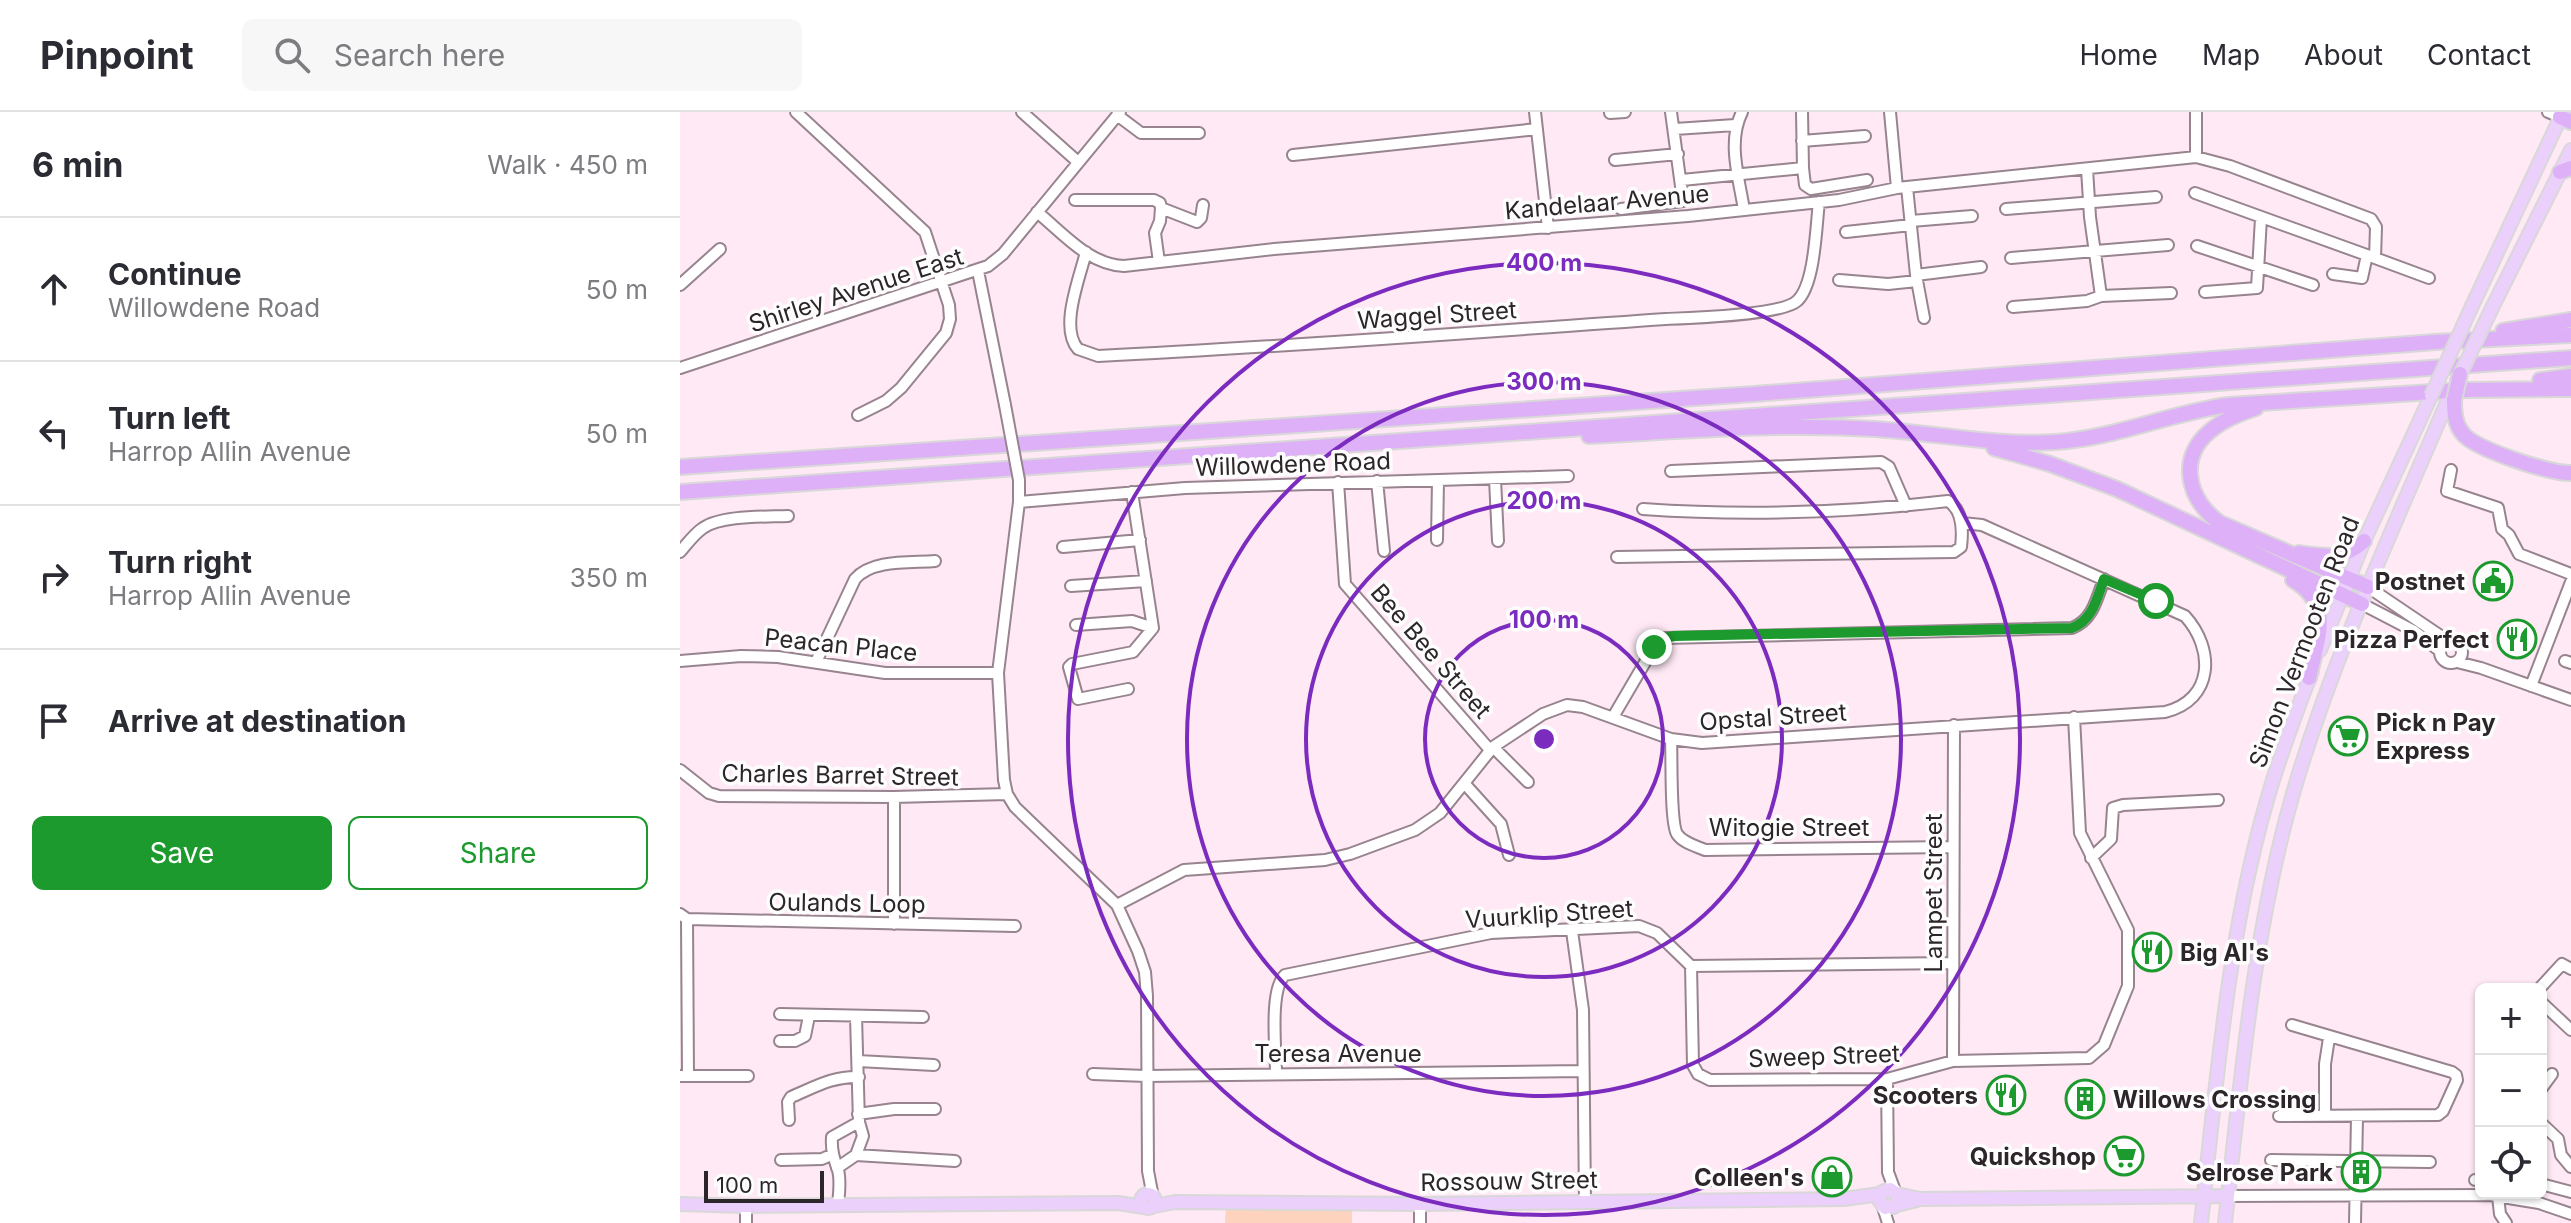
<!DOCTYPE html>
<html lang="en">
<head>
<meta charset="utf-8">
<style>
  body { margin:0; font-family:Inter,sans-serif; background:#f7f7f7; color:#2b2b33 }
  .controls { position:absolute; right:24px; bottom:24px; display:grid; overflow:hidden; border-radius:12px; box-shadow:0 2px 6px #0004 }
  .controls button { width:72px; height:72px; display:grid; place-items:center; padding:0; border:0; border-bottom:2px solid #e1e1e2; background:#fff; color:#2b2b33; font:40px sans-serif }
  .scale { position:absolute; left:24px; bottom:20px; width:120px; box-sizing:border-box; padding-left:8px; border:4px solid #2c2529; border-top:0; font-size:22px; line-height:28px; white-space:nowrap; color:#2c2529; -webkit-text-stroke:6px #fdfdfd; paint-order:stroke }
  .stop { position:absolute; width:24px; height:24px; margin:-18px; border:6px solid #1c9a2d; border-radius:50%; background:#fff }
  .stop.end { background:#1c9a2d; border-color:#fff; box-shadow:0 2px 8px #0008 }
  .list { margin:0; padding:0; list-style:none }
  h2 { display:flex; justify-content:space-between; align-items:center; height:104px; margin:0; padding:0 32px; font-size:34px }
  h2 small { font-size:26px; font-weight:400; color:#7c7c81 }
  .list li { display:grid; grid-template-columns:52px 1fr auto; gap:24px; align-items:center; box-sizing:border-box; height:144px; padding:0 32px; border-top:2px solid #e1e1e2 }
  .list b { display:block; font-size:30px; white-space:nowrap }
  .list p { margin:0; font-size:26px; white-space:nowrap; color:#7c7c81 }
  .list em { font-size:26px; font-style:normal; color:#7c7c81 }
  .actions { display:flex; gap:16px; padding:24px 32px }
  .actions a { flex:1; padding:18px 0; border:2px solid #1c9a2d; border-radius:12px; text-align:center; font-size:28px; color:#1c9a2d }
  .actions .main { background:#1c9a2d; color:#fff }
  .icon { flex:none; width:44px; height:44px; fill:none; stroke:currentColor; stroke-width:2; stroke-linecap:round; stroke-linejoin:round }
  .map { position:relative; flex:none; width:1891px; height:1111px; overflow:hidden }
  header { display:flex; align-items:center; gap:48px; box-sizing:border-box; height:112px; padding:0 40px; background:#fff; border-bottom:2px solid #e1e1e2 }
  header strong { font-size:38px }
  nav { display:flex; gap:44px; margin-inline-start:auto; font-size:28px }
  .search { width:560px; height:72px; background:#f7f7f7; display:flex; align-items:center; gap:20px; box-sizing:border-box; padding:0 28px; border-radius:12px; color:#7c7c81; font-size:30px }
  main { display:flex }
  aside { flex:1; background:#fff }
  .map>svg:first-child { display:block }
  .green { fill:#fdd3be }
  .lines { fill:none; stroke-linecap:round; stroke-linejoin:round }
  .minor-casing { stroke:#97848e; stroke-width:14 }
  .major-casing { stroke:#d9d8d8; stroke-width:16 }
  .highway-casing { stroke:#d9d8d8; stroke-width:18 }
  .minor { stroke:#fff; stroke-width:10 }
  .major { stroke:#ebd0fb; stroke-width:12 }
  .highway { stroke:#ddb0f8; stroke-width:14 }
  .minor-bridge-casing { stroke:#97848e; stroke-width:14; stroke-linecap:butt }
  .major-bridge-casing { stroke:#d9d8d8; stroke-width:16; stroke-linecap:butt }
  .highway-bridge-casing { stroke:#d9d8d8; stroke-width:18; stroke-linecap:butt }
  .minor-bridge { stroke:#fff; stroke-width:10 }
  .major-bridge { stroke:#ebd0fb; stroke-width:12 }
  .highway-bridge { stroke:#ddb0f8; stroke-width:14 }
  .route { stroke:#1c9a2d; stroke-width:10 }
  .ring { fill:none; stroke:#7b2cbf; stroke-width:4 }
  .labels { text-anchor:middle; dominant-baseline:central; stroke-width:7; stroke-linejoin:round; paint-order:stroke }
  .street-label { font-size:24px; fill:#2c2529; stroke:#fdfdfd }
  .poi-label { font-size:24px; font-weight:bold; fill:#2c2529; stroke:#fdfdfd; text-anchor:end }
  .centre { fill:#7b2cbf; stroke:#fdfdfd; stroke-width:4 }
  .ring-label { font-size:24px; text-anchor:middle; font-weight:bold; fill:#7b2cbf; stroke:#fdfdfd; stroke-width:7; stroke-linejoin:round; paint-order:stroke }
</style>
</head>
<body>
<header>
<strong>Pinpoint</strong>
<div class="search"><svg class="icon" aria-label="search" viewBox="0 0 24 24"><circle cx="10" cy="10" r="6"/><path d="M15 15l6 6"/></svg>Search here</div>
<nav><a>Home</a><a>Map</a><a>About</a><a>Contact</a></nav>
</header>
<main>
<aside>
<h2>6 min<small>Walk · 450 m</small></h2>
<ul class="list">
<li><svg class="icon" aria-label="ahead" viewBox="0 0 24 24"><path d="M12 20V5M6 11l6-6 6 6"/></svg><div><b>Continue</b><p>Willowdene Road</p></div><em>50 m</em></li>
<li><svg class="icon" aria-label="left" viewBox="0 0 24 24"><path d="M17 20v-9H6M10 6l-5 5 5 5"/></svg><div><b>Turn left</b><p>Harrop Allin Avenue</p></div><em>50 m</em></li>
<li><svg class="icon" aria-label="right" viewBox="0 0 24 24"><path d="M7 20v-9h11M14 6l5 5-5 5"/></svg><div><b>Turn right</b><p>Harrop Allin Avenue</p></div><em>350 m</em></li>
<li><svg class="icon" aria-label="arrive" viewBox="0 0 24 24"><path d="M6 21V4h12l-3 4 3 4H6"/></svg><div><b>Arrive at destination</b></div></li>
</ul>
<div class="actions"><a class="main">Save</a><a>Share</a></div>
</aside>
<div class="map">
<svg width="1891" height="1111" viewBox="0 0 1891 1111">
  <rect width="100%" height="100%" fill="#fee9f4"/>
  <path class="green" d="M 546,1093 L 672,1093 L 672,1111 L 545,1111 Z"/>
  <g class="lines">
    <g class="minor-casing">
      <path id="minor" d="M 116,0 L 245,120 L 269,193 L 270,207 L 266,221 L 221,276 L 206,289 L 178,303
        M 342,0 L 398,50
        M 855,0 L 868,116
        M 1062,0 C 1047,30 1059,66 1064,98
        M 1122,0 L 1123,56
        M 1210,0 L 1217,76
        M 1516,0 L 1516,45
        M 1868,0 L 1880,5
        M 930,1 L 945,0
        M 437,3 L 461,21 L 519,21
        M 995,17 L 1055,13
        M 1122,29 L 1185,24
        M 613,43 L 857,17
        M 935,48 L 998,42
        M 1407,57 L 1410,105 L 1421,184 L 1491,181
        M 1002,68 L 1123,56 L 1125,73 L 1131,77 L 1187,68
        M 1227,75 L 1236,163 L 1244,206
        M 1515,81 L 1695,146
        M 395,88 L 474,88 L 480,91 L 481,96 L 517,110 L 521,106 L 523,93
        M 941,97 L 1003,89 L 991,0
        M 1326,97 L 1476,85
        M 357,100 C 383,121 409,153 444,154 L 594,137 L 1008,104 L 1159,88 L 1217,76 L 1516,45 L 1550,54 L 1691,107 L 1696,115 L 1695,146 L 1749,166
        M 1231,109 L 1292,104
        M 1166,120 L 1231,113
        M 1517,134 L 1633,173
        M 406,140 C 400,165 379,216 398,237 L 418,244 C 607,235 797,220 986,207 C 1011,206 1102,203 1117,189 C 1135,173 1136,114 1139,90
        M 1331,146 L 1488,133
        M 479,150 L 475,121 L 480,109 L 481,96
        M 298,159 L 325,293
        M 1653,162 L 1682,166 L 1687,143
        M 1236,163 L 1301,155
        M 1159,168 L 1208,172 L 1237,169
        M 0,173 L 40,137
        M 1525,180 L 1577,176 L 1581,106
        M 1333,195 L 1407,189 L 1421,184
        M 0,256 L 308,154 L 323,142 L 440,0
        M 1771,358 L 1767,379 L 1818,396 L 1822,417 L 1829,423 L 1839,442 L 1891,462
        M 991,359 L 1201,350 L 1209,355 L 1226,394
        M 815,367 L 818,429
        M 339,368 L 339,390 L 318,561 L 324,668 L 327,682 L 335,695 L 437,793 L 458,839 L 465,860 L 467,884 L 468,1059 L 473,1085
        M 697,369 L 704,439
        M 658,370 L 665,472 L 810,638
        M 339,390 L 505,376 L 888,364
        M 757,428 L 758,369
        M 383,435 L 460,428
        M 0,440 C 7,432 14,422 23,416 C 41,403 86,405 108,404
        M 937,445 L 1274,440 L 1281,435 C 1283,418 1283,398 1268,389 C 1167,401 1064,404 963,397
        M 391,474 L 466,469
        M 1688,475 L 1768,529
        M 1682,492 L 1734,519 L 1760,539
        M 396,513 L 452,509 L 473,516
        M1760 540a11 11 0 1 1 22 0a11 11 0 1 1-22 0Z
        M 0,549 L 61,544 L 98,545 L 205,561 L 318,561
        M 1885,549 L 1891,551
        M 136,550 L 175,467 C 192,447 231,451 255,449
        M 1777,550 L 1801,556 L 1891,588
        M 1851,574 L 1891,470
        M 448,577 L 398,587 L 389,555 L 392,552 L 453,540 L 473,516 L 452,380
        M 933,605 L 974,535 L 985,526 L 1392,516 C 1413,508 1417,486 1424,467
        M 991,627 C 992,644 990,710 997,722 C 1003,731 1016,734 1025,738 L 1273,735
        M 813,635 L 848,670
        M 0,658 L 29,681 L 39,684 L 214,685 L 327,682
        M 784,671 L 821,712 L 829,743
        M 1411,746 L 1431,727 L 1433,696 L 1443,693 L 1538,688
        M 437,793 L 504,758 L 645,748 L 670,742 L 735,718 L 760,701 L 813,635 L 863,602 L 887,593 L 903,595 L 991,627 L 1022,631 L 1485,600 C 1534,588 1535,537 1505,504 L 1302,413 L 1282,411
        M 0,802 L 7,807 L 335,814
        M 7,807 L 8,964
        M 214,812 L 214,685
        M 892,819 L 903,898 L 905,1090
        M 1011,854 L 1013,953 L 1018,962 L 1030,968 L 1207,967 L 1273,949 L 1409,946 L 1424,933 L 1448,874 L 1448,818 L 1400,721 L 1394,605
        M 1859,877 L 1882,852 L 1891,857
        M 1861,890 L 1891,918
        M 100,902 L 243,905
        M 100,929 L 115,929 L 125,924 L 129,904
        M 178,949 L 254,953
        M 1273,949 L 1274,613
        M 596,961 C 596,939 589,877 605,863 L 811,821 L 959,814 L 977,821 L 1011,854 L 1273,851
        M 413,962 L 466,964 L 903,959
        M 0,964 L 68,964
        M 1207,967 L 1208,1060 L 1215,1079
        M 1861,977 L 1872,962
        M 178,1002 L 214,997 L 255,997
        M 1599,1004 L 1758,1003 L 1763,999 L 1777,968 L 1776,963 L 1772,960 L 1612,913
        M 1645,1004 L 1645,952 L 1649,926
        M 109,1008 L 108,990 L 111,985 C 135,975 153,964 179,965
        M 1861,1011 L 1878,1027 L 1881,1043 L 1891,1055
        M 176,1043 L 183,1024 L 179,1010
        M 101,1048 L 142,1047 L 153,1042
        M 1591,1048 L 1750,1050
        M 157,1056 L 176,1043 L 275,1049
        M 1795,1068 L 1801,1068
        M 1861,1072 L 1891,1080
        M 1548,1084 L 1810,1083 L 1859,1091 L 1891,1102
        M 1818,1084 L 1820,1102 L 1826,1111
        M 740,1092 L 740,1111
        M 158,1093 C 159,1082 161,1069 158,1058 C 154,1047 151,1038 152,1025 L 179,1010 L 176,904
        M 66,1094 L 66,1111
        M 1203,1095 L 1208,1111
        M 1675,1111 L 1677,1005"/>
    </g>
    <g class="major-casing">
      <path id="major" d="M 1792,194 L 1883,0
        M 1813,194 L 1891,38
        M 1640,538 L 1684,429 L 1751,284
        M 1217,1082 L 1240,1087 L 1548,1084
        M461 1089a7 7 0 1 1 14 0a7 7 0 1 1-14 0Z
        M 0,1092 L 66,1094 L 438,1091 L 464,1095
        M 474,1094 L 495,1090 L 740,1092 L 1164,1087 L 1200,1082
        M 1214,1095 L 1218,1090 L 1217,1082 L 1210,1077 L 1202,1080 L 1199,1088 L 1205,1096 L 1237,1088
        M 1521,1111 C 1537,965 1549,809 1593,668 C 1605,631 1618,595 1632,559
        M 1545,1111 C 1561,968 1573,823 1612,685 C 1652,546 1714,416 1770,283"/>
    </g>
    <g class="highway-casing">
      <path id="highway" d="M 1880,5 L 1891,10
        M 1880,60 L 1891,56
        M 1823,219 L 1891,208
        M 1860,268 L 1891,264
        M 1774,288 C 1774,301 1775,313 1784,323 C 1798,338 1871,362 1891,361
        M 1576,296 C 1560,301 1543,308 1530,319 C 1497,346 1508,389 1540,411 L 1688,475
        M 909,324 C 1004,319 1100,311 1195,317 C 1256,321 1315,334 1376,330 C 1435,326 1490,301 1548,293 L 1784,278 L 1891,277
        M 1314,336 L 1370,352 L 1437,377 L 1682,492
        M 0,355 L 1074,282 L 1755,230 L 1891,223
        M 0,380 L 1891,246
        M 1619,441 C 1645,445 1664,448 1684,429
        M 1613,468 C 1655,493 1637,527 1629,566"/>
    </g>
    <use href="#minor" class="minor"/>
    <use href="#major" class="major"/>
    <use href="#highway" class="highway"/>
    <g class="minor-bridge-casing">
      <path id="minor-bridge" d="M 325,293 L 339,368"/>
    </g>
    <g class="major-bridge-casing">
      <path id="major-bridge" d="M 1776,271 L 1813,194
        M 1751,284 L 1792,194"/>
    </g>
    <g class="highway-bridge-casing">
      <path id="highway-bridge" d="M 1774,288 L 1780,262"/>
    </g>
    <use href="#minor-bridge" class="minor-bridge"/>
    <use href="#major-bridge" class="major-bridge"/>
    <use href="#highway-bridge" class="highway-bridge"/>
  </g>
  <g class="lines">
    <path class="route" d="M 974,535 L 985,526 L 994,524 L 1392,516 C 1413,508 1417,486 1424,467 L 1476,489"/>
  </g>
  <g class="ring">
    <circle cx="864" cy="627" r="119"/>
    <circle cx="864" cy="627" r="238"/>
    <circle cx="864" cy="627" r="357"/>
    <circle cx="864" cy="627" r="476"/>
  </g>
  <defs>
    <g id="civic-ring" transform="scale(2)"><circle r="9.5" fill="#fdfdfd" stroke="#1c9a2d" stroke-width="1.5"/><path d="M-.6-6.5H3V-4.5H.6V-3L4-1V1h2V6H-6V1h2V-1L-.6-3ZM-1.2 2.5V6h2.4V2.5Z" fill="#1c9a2d"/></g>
    <g id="restaurant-ring" transform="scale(2)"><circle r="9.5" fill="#fdfdfd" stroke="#1c9a2d" stroke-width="1.5"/><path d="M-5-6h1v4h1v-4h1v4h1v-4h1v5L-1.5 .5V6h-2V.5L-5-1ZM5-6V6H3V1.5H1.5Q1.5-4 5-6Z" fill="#1c9a2d"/></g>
    <g id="supermarket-ring" transform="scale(2)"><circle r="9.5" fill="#fdfdfd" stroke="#1c9a2d" stroke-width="1.5"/><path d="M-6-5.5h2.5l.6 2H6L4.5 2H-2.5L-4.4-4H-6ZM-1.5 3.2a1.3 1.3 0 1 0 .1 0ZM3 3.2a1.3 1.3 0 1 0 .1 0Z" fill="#1c9a2d"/></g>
    <g id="building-ring" transform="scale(2)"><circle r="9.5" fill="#fdfdfd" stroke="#1c9a2d" stroke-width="1.5"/><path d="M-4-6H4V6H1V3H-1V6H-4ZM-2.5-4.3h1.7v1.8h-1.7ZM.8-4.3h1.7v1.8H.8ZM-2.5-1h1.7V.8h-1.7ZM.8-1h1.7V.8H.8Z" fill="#1c9a2d"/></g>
    <g id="shop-ring" transform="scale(2)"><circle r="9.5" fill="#fdfdfd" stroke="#1c9a2d" stroke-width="1.5"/><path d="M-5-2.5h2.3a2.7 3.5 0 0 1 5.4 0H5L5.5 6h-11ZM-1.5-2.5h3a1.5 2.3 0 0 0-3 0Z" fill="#1c9a2d"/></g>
  </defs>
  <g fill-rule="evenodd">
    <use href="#civic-ring" x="1813" y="469"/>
    <use href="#restaurant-ring" x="1837" y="527"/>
    <use href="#supermarket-ring" x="1668" y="624"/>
    <use href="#restaurant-ring" x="1472" y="840"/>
    <use href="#restaurant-ring" x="1326" y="983"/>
    <use href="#building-ring" x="1405" y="987"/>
    <use href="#supermarket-ring" x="1444" y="1044"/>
    <use href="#building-ring" x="1681" y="1060"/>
    <use href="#shop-ring" x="1152" y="1065"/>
  </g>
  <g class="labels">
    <g class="street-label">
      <text transform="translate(927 90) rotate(-5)">Kandelaar Avenue</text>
      <text transform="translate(176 178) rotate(-18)">Shirley Avenue East</text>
      <text transform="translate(757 203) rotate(-4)">Waggel Street</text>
      <text transform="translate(613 352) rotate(-2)">Willowdene Road</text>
      <text transform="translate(1624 530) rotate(-69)">Simon Vermooten Road</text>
      <text transform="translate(161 533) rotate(6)">Peacan Place</text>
      <text transform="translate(751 539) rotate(49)">Bee Bee Street</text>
      <text transform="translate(1093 605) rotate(-4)">Opstal Street</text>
      <text transform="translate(160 663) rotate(1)">Charles Barret Street</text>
      <text x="1109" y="715">Witogie Street</text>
      <text transform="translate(1253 781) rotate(-90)">Lampet Street</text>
      <text transform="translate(167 791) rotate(1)">Oulands Loop</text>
      <text transform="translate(869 802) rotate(-4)">Vuurklip Street</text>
      <text x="658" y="941">Teresa Avenue</text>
      <text transform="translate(1144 944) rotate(-2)">Sweep Street</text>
      <text transform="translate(829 1069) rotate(-1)">Rossouw Street</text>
    </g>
    <g class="poi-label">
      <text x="1785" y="469">Postnet</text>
      <text x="1809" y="527">Pizza Perfect</text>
      <text x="1696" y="610" text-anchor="start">Pick n Pay<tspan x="1696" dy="28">Express</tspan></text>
      <text x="1500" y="840" text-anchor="start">Big Al's</text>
      <text x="1298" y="983">Scooters</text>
      <text x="1433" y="987" text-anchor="start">Willows Crossing</text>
      <text x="1416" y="1044">Quickshop</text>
      <text x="1653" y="1060">Selrose Park</text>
      <text x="1124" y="1065">Colleen's</text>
    </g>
  </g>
  <circle cx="864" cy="627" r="12" class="centre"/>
  <g class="ring-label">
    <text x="864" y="159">400 m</text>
    <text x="864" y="278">300 m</text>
    <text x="864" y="397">200 m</text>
    <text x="864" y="516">100 m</text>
  </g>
</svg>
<div class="controls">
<button>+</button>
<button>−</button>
<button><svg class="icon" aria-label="locate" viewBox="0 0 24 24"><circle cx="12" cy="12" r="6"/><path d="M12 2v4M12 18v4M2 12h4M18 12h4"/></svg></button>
</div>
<div class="scale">100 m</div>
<div class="stop" style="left:1476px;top:489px"></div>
<div class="stop end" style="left:974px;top:535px"></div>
</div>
</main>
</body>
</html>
